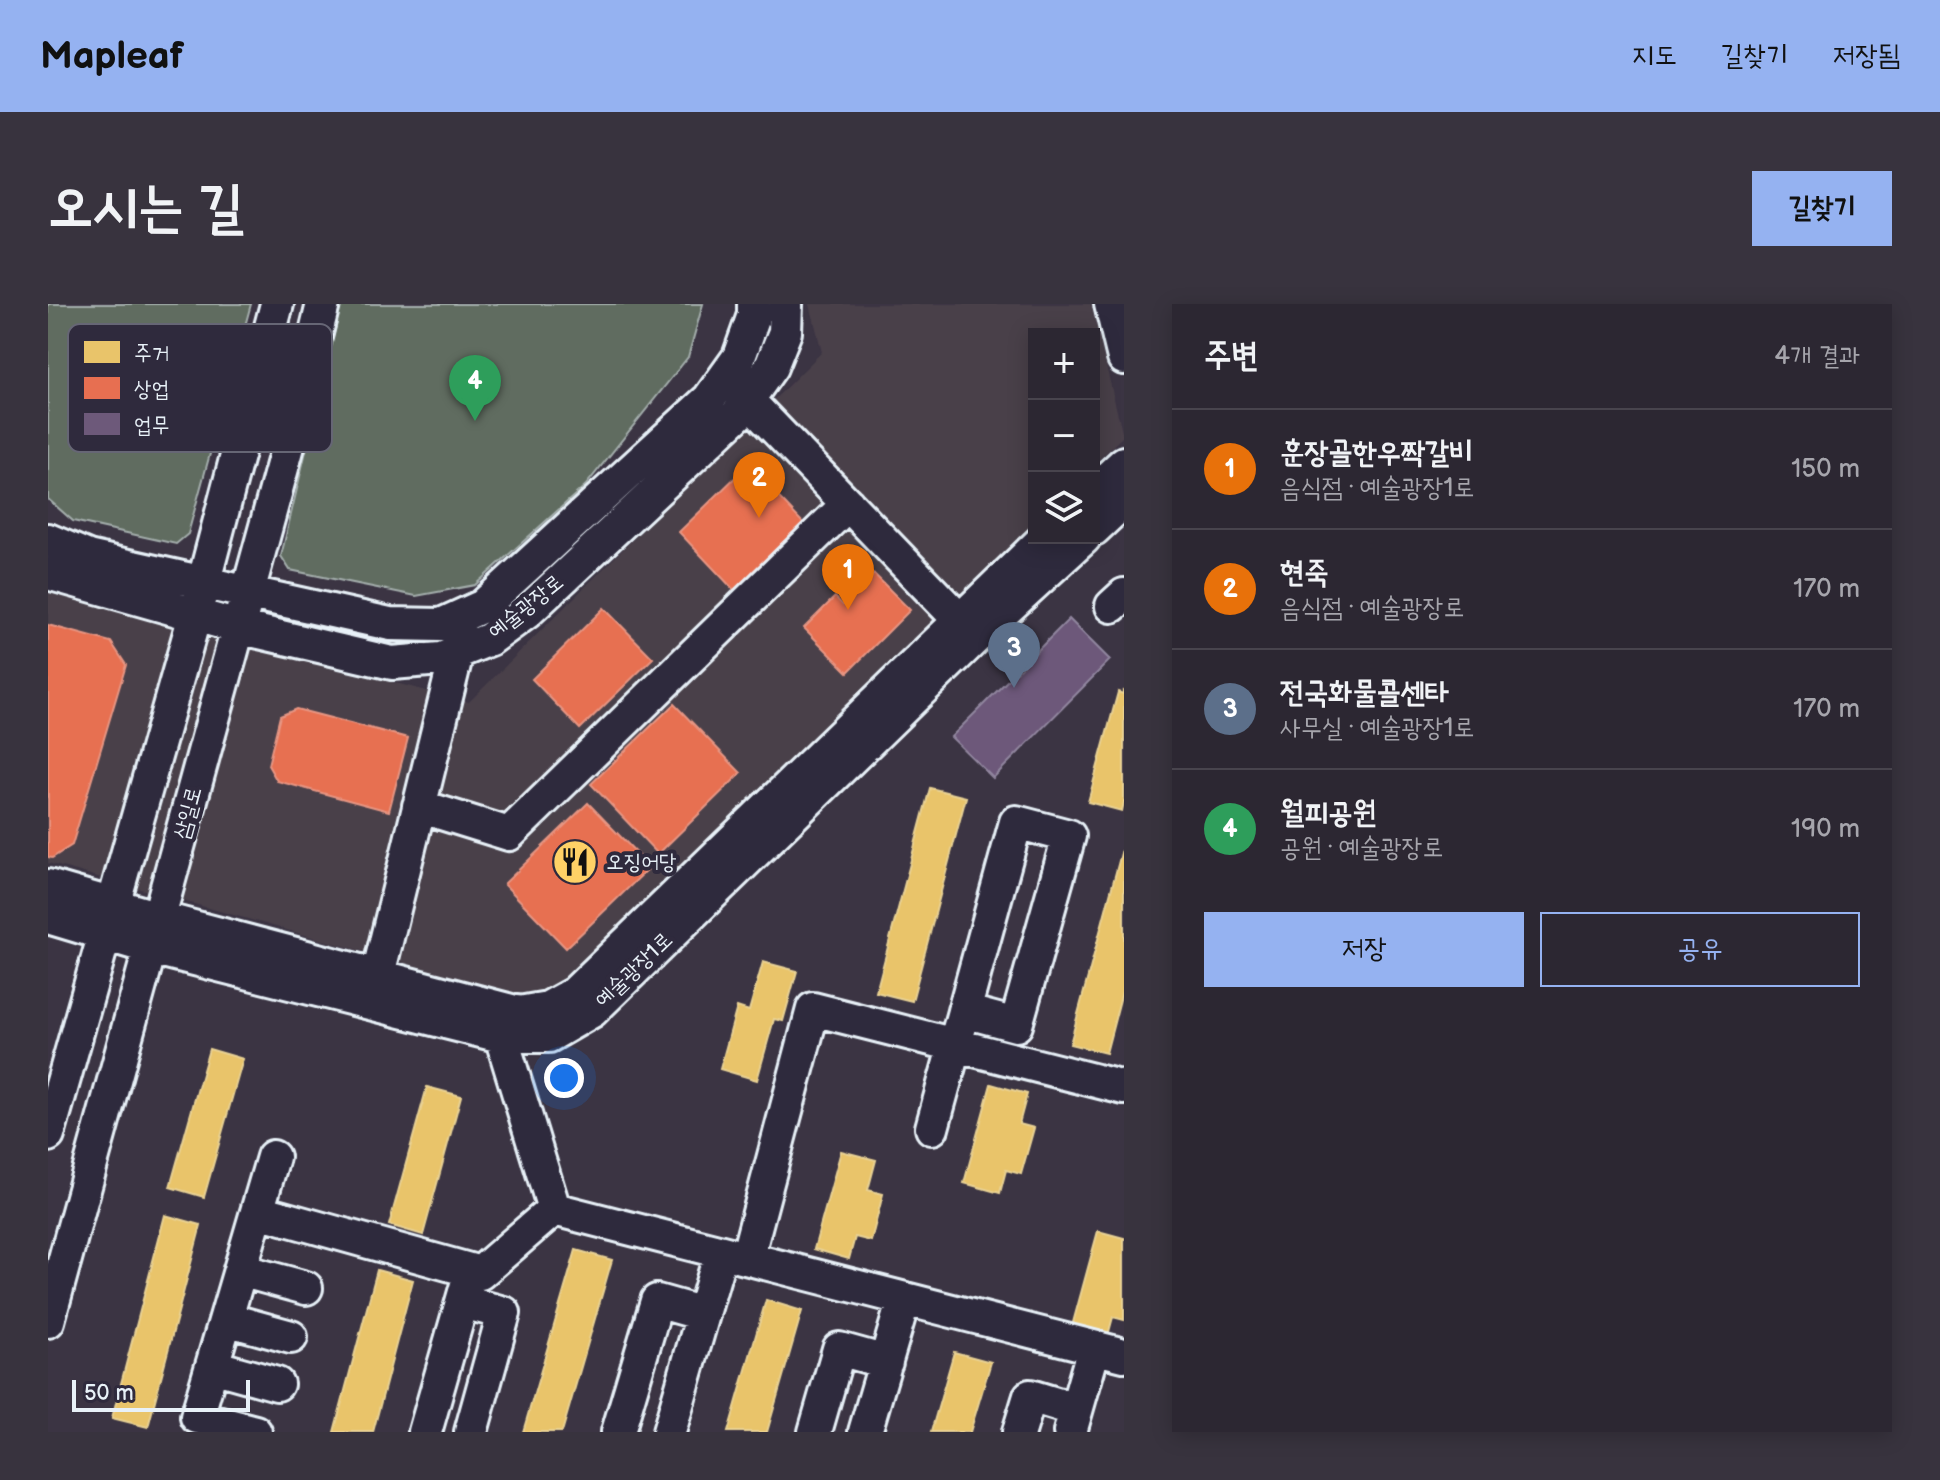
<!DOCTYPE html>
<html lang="ko">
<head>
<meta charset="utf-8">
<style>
  body { margin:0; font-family:"Balsamiq Sans","Poor Story",sans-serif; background:#38333e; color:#f1f3f6 }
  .controls { position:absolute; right:24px; top:24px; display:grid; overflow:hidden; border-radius:0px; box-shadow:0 4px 20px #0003 }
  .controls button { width:72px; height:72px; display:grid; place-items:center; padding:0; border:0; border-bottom:2px solid #48444d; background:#2c2732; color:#f1f3f6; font:40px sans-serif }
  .scale { position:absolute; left:24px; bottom:20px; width:178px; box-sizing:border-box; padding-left:8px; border:4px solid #e8f1f8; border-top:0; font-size:22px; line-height:28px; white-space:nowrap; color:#e8f1f8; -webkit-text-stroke:6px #2f2a3d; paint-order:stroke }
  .you { position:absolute; left:516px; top:774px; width:28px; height:28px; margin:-20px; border:6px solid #fff; border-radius:50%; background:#1a73e8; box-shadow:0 0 0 12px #1a73e833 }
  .badge { display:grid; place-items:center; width:52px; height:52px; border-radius:50%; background:#95b2f1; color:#fff; font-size:26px; font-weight:700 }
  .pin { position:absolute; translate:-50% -66px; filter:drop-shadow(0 2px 4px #0008) }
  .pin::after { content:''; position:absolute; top:42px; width:28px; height:24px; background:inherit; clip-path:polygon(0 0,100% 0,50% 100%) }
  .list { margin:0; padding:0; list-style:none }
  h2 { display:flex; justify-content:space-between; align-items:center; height:104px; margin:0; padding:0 32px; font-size:34px }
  h2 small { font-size:26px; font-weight:400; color:#a6a5ac }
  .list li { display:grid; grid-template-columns:52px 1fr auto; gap:24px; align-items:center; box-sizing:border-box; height:120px; padding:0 32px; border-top:2px solid #48444d }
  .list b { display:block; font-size:30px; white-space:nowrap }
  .list p { margin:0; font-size:26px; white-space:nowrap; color:#a6a5ac }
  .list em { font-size:26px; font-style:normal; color:#a6a5ac }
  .actions { display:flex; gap:16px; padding:24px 32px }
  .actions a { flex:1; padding:18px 0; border:2px solid #95b2f1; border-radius:0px; text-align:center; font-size:28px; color:#95b2f1 }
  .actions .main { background:#95b2f1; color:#111 }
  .icon { flex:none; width:44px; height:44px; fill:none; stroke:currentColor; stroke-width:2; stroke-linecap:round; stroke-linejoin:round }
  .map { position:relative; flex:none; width:1076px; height:1128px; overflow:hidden; border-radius:0px }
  header { display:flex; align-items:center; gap:48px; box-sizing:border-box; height:112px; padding:0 40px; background:#95b2f1; color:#111 }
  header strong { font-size:38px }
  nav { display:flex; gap:44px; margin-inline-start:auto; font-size:28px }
  .intro { display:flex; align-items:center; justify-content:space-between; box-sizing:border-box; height:192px; padding:0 48px }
  h1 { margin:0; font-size:56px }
  .button { padding:20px 36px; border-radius:0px; background:#95b2f1; color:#111; font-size:28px; font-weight:700 }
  main { display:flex; gap:48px; padding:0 48px }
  aside { flex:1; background:#2c2732; border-radius:0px; box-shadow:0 4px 20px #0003 }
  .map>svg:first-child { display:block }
  .built { fill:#4a404a }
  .green { fill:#606c61; stroke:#a4aeac; stroke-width:2 }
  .homes { fill:#e9c46a; stroke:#e9d295; stroke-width:2 }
  .shops { fill:#e76f51; stroke:#e79683; stroke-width:2 }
  .offices { fill:#6d597a; stroke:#9287a0; stroke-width:2 }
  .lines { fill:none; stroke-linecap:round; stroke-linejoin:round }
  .minor-casing { stroke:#e8f1f8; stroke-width:38 }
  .minor { stroke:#2f2a3d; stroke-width:32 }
  .labels { text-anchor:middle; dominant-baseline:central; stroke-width:8; stroke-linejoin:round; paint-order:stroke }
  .street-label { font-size:22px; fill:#e8f1f8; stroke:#2f2a3d }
  .poi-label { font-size:22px; fill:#e8f1f8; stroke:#2f2a3d; text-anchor:start }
  .key { fill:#2f2a3d; stroke:#666675; stroke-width:2 }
  .key-label { font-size:22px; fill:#e8f1f8 }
</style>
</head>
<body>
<header>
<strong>Mapleaf</strong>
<nav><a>지도</a><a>길찾기</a><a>저장됨</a></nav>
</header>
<div class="intro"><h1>오시는 길</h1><a class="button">길찾기</a></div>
<main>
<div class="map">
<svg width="1076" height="1128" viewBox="0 0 1076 1128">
  <rect width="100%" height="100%" fill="#3b3443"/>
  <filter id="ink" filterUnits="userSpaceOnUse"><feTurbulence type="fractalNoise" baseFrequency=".0125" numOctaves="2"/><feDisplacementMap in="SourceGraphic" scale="16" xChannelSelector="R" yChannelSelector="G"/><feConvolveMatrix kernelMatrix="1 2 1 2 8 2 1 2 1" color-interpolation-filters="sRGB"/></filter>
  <g filter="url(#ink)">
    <path class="built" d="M 762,0 L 1043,0 L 1075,132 L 1046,160 L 1046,30 L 986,30 L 986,219 L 500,699 L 0,559 L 0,289 L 421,398 L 774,48 Z"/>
    <path class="green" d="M 0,0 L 203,0 L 140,230 L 128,240 L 25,217 L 0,195 Z
      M 293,0 L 655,0 L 640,53 L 538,181 L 427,281 L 368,292 L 242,266 L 233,252 Z"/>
    <path class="homes" d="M 1076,386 L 1076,498 L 1074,507 L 1040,498 L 1070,388 L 1075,390 Z
      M 882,484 L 918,493 L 864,697 L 828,688 Z
      M 1076,538 L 1076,680 L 1058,749 L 1022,740 Z
      M 715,658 L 749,667 L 735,717 L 726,715 L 709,776 L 672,765 L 689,703 L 701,707 Z
      M 161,745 L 195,755 L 156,893 L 122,883 Z
      M 943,780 L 979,790 L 971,820 L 986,824 L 973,870 L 958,866 L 952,889 L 916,879 Z
      M 379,783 L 413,792 L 375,931 L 341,921 Z
      M 793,847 L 828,856 L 820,886 L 835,890 L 823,937 L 807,933 L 801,955 L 766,945 Z
      M 117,911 L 153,921 L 100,1123 L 64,1114 Z
      M 1050,927 L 1076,934 L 1076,1016 L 1065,1013 L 1059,1035 L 1023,1026 Z
      M 528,946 L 564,956 L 514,1128 L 475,1128 Z
      M 329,966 L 365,976 L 325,1128 L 286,1128 Z
      M 718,996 L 754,1007 L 719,1128 L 680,1128 Z
      M 906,1048 L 943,1058 L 922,1128 L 883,1128 Z"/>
    <path class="shops" d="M 700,161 L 755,219 L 686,286 L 631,228 Z
      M 826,270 L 862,306 L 800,368 L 756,324 L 787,293 L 795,301 Z
      M 556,304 L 605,354 L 532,425 L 484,375 Z
      M 0,321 L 63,338 L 78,361 L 24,541 L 4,554 L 0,553 Z
      M 626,400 L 693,469 L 610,550 L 543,480 Z
      M 248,405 L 360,434 L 341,507 L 229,477 L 220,461 L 232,412 Z
      M 540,499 L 602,563 L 518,644 L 456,580 Z"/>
    <path class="offices" d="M 1021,315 L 1062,356 L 945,474 L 903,433 Z"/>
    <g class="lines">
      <g class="minor-casing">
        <path id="minor" d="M 1063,0 L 1076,54
          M 686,82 L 926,331
          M 1046,187 L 1076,159
          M 1046,225 L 1076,197
          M 0,236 L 40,253 L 342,320 L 393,321 L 435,302 L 661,95 L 691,53 L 706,11 L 706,0
          M 0,269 L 190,323 L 344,359 L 393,355 L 442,335 L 479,308 L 689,111 L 723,63 L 737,28 L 738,0
          M 1064,302 L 1076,291
          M 371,502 L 461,530 L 800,200
          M 0,582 L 111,614 L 471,709 L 500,704 L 527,689 L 997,234
          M 0,613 L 103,644 L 453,732 L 501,732 L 544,707 L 928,333 L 1036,234
          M 325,691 L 413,332
          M 453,732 L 506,905 L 1076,1051
          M 884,824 L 968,518 L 1021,532 L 968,721 L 916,707
          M 0,831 L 147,311 L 229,0
          M 210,907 L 432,969 L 506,905
          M 699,954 L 765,705 L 1076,784
          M 192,966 L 258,984
          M 415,998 L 456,1009 L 423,1128
          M 178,1015 L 243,1033
          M 0,1017 L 243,131 L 275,0
          M 164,1062 L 229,1080
          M 207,1128 L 149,1113 L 225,853
          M 377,1128 L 423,967
          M 570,1128 L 609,997 L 655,1010
          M 621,1128 L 673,948
          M 767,1128 L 791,1045 L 838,1058
          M 817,1128 L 856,995
          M 971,1128 L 982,1092 L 1028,1106
          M 1022,1128 L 1046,1044"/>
      </g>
      <use href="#minor" class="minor"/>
    </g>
  </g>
  <defs>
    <g id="restaurant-disc" transform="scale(2.3)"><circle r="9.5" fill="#ffd166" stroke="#2f2a3d"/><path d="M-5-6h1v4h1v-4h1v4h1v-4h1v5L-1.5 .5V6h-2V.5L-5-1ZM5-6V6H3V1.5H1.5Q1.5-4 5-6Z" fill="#111"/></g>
  </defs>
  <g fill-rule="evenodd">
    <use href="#restaurant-disc" x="527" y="558"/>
  </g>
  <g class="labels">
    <g class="street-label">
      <text transform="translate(478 303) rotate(-39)">예술광장로</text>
      <text transform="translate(140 509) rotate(-75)">삼일로</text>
      <text transform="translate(586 666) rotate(-44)">예술광장1로</text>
    </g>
    <g class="poi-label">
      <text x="558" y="558">오징어당</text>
    </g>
  </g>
  <rect x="20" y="20" width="264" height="128" rx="12" class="key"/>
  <rect x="36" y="37" width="36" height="22" fill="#e9c46a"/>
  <rect x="36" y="73" width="36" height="22" fill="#e76f51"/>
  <rect x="36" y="109" width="36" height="22" fill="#6d597a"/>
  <g class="key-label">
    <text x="86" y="56">주거</text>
    <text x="86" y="92">상업</text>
    <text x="86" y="128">업무</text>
  </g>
</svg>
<div class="controls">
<button>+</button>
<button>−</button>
<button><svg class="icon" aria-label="layers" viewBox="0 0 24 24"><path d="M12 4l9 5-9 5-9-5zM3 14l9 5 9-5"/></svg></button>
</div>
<div class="scale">50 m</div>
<div class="you"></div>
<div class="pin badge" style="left:800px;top:306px;background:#e8710a">1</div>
<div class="pin badge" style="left:711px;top:214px;background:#e8710a">2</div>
<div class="pin badge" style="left:966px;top:384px;background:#5c6f8a">3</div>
<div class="pin badge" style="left:427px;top:117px;background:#2e9e5b">4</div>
</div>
<aside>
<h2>주변<small>4개 결과</small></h2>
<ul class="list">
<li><span class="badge" style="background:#e8710a">1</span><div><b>훈장골한우짝갈비</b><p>음식점 · 예술광장1로</p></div><em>150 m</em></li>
<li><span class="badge" style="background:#e8710a">2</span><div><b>현죽</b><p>음식점 · 예술광장로</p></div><em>170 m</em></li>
<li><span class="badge" style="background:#5c6f8a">3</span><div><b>전국화물콜센타</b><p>사무실 · 예술광장1로</p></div><em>170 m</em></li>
<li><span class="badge" style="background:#2e9e5b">4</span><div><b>월피공원</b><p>공원 · 예술광장로</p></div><em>190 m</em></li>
</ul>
<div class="actions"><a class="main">저장</a><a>공유</a></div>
</aside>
</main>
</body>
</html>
